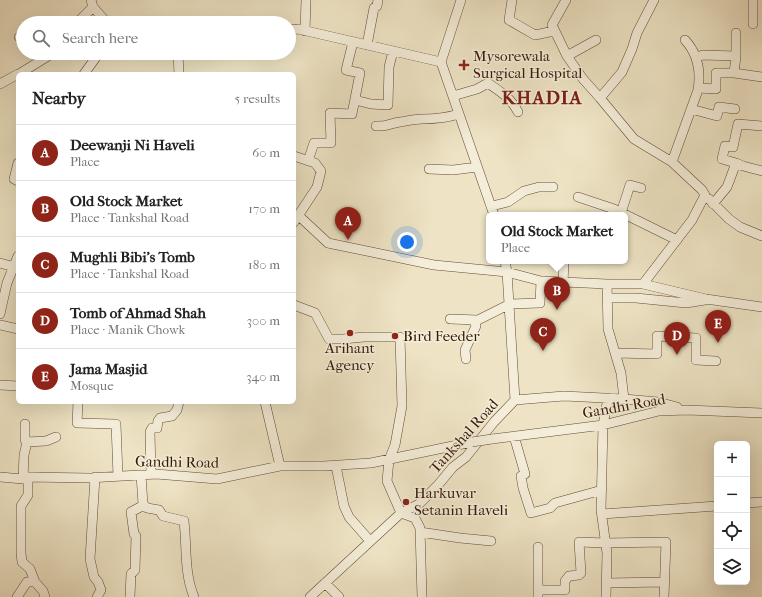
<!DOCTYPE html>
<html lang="en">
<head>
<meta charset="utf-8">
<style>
  body { margin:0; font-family:"IM FELL French Canon",serif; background:#f6f6f6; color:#222 }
  .controls { position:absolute; right:12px; bottom:12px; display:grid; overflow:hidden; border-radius:6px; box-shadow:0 4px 16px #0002 }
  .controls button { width:36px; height:36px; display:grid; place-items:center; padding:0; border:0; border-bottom:1px solid #e0e0e0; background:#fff; color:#222; font:20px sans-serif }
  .you { position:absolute; left:407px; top:242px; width:14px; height:14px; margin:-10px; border:3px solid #fff; border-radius:50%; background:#1a73e8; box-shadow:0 0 0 6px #1a73e833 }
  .badge { display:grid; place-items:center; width:26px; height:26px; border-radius:50%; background:#8f2418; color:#fff; font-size:13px; font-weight:700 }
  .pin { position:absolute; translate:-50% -33px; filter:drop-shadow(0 1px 2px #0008) }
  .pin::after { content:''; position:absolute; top:21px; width:14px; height:12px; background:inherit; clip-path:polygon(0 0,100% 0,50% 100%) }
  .popup { position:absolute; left:486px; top:212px; width:142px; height:52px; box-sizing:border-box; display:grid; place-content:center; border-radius:6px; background:#fff; filter:drop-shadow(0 1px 3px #0005); font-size:13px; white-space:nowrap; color:#767676 }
  .popup b { font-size:15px; color:#222 }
  .popup::after { content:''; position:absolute; left:50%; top:100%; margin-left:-8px; border:8px solid transparent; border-top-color:#fff }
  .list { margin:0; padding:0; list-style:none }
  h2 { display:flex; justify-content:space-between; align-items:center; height:52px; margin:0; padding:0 16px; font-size:17px }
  h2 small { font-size:13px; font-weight:400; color:#767676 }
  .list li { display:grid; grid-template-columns:26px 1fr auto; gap:12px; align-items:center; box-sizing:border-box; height:56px; padding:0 16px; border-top:1px solid #e0e0e0 }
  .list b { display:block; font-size:15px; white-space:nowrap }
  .list p { margin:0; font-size:13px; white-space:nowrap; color:#767676 }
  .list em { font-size:13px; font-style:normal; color:#767676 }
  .icon { flex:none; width:22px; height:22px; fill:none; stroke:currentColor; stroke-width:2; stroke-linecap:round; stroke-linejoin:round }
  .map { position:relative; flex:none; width:762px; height:597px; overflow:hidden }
  .search { position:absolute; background:#fff; box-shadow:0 4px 16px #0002; left:16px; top:16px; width:280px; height:44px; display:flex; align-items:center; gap:10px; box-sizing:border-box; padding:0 14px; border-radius:22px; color:#767676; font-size:15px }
  .panel { position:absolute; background:#fff; box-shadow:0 4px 16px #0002; left:16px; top:72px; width:280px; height:332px; border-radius:6px }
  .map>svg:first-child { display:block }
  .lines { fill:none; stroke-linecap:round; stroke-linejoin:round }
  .minor-casing { stroke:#634a35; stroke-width:10 }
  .minor { stroke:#f4edd9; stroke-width:9 }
  .minor-bridge-casing { stroke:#634a35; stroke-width:10; stroke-linecap:butt }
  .minor-bridge { stroke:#f4edd9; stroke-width:9 }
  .poi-dot { fill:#8f2418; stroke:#f4edd9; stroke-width:1.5 }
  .labels { text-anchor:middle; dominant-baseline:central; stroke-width:3; stroke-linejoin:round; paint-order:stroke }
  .poi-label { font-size:15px; fill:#351705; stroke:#f4edd9; text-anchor:start }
  .street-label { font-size:15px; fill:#351705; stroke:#f4edd9 }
  .district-label { font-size:19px; font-weight:bold; letter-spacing:1px; fill:#7a1f14; stroke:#f4edd9 }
</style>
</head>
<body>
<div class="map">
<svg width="762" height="597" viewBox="0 0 762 597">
  <rect width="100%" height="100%" fill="#eee4c5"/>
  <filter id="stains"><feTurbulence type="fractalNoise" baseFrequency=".005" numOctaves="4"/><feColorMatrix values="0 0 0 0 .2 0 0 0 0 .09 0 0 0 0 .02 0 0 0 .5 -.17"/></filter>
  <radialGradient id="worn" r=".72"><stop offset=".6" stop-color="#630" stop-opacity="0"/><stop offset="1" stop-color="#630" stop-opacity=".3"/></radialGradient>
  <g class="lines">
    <g class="minor-casing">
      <path id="minor" d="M 91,0 L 93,7 L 107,23
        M 512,0 L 509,20 L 535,35 L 554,31
        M 566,0 L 552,25 L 567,56 L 583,79 L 600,98 L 634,139 L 672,162 L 702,190 L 705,195 L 692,220 L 643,284
        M 753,0 L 753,24
        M 77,23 L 93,7
        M 289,30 L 298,29 L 441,62
        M 305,31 L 306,0
        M 19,37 L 23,36
        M 367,45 L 374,8 L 377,6 L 378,0
        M 178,53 L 179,74
        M 567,56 L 596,40
        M 696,57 L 703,55 L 736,56
        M 441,62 L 494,215
        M 441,62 L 461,0
        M 734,73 L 762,77
        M 19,74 L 53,53
        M 84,74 L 99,53
        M 0,84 L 18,74
        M 698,88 L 716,89 L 716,73 L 734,73 L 736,56 L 736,33
        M 453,96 L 477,89 L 488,83 C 501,92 511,98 518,112
        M 600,98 L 622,72 L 632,49 L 637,33 L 654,0
        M 355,100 L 371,104 L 388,105 L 389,67 L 393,51
        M 691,109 L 717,116 L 719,107 L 735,109
        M 376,126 C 386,127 391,123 400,122 C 407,121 415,119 422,119 C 436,119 446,118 459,114
        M 294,156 L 315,163 L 321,171 L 317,187 L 294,222
        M 308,161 L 314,143 L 331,143 L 330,113 L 352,114 L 360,73 L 346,70 L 353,42
        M 672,162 L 698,90 C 701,71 698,54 685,40
        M 18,163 L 14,179 L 18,181
        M 736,163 L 743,166 L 762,171
        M 429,169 L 453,170 L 477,167
        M 578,197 L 614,209 L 677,240
        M 709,199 L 729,219 L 740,227 L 762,236
        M 713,204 L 727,187 L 736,163 L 722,159 L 725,146 L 733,147 L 738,124 L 762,126
        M 492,206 L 508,202 L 524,191 L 539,187 L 553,187
        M 621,213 L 630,185 L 641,188
        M 294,215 L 299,216 L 328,243 L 434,265 L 507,272 L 541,281
        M 0,263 L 18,268
        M 563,283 L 564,261
        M 607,284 L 608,329 L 621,373 L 624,399 L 658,402 L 677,407
        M 607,298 L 636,298 L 686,303 L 705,300
        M 294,305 L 315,313 L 329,339 L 343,339 L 364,337 L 400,337 L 402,406 L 395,445 L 389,460 L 387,481 L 401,513 L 415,518 L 420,528 L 422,597
        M 0,314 L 7,283 L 18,256
        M 450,319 L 478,320 L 510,304 L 540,303 L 541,281 L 607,284 L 643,284 L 706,299 L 762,307
        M 0,325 L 18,329
        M 616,353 L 657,354 L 657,336 L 696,338 L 696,360 L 716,361
        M 466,359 L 465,350 L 476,326 L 474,320
        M 0,385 L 18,386
        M 515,400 L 564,396 L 624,399
        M 78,402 L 77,423 L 116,424 L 118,476
        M 265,402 L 280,466
        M 25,424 L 25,440 L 27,442
        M 514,436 L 525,474 L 521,476 L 523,488 L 531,513 L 550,508 L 555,503 L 602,490
        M 492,439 L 603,425 L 659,411 L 687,410 L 762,413
        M 336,466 L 344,506 L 349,517 L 370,541
        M 151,474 L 150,432 L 152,428 L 157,428 L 158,421 L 160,418 L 172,416 L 177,410 L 179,402
        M 141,475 L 143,504 L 147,508 L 159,510 L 163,516 L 184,521 C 187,547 184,573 194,597
        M 0,477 L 23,479 L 28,477 L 89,478 L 156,474 L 217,479 L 280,466 L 324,466 L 371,463 L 472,442
        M 28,477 L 28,495 L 21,506 L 21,553 L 22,562 L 30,569 L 35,582
        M 95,477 L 90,559 L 94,577 L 98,582 L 101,590 L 97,597
        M 23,479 L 24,455 L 27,442 L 46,441 L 56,437
        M 747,503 L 762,502
        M 602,514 L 717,506
        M 420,532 L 460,538 L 491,541
        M 538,547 L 538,597
        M 325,583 L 339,597
        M 606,583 L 664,582
        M 538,590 L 565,590 L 565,581 L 569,576 L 579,575 L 581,573 L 579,542 L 605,543 L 666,542 L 664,597
        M 17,597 L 27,582 L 35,582 L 43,591 L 45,597
        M 130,597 L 131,574 L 135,570 L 136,536 L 134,534 L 131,512 L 144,505
        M 310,597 L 401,513 L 419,504 L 438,485 L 453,467 L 466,457 L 494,422 L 515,400 L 507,272 L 505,261
        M 606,597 L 607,553 L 601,510 L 603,425 L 608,398"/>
    </g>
    <use href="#minor" class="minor"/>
    <g class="minor-bridge-casing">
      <path id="minor-bridge" d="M 472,442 L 492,439"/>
    </g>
    <use href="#minor-bridge" class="minor-bridge"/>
  </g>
  <g class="poi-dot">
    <path d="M462 59h4v4h4v4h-4v4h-4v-4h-4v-4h4z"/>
    <circle cx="350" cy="333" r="4"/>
    <circle cx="395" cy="336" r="4"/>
    <circle cx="406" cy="502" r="4"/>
  </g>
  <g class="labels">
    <g class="poi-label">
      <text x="473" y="56">Mysorewala<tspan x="473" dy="17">Surgical Hospital</tspan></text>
      <text x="403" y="336">Bird Feeder</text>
      <text x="350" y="348" text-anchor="middle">Arihant<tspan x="350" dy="17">Agency</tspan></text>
      <text x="414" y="493">Harkuvar<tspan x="414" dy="17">Setanin Haveli</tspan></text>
    </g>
    <g class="street-label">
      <text transform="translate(624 406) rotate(-10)">Gandhi Road</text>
      <text transform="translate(464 436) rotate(-48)">Tankshal Road</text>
      <text transform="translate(177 462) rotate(1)">Gandhi Road</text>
    </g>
    <g class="district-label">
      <text x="542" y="98">KHADIA</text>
    </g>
  </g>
  <rect width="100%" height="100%" filter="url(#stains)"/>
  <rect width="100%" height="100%" fill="url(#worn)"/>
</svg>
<div class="controls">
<button>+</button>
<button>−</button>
<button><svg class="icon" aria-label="locate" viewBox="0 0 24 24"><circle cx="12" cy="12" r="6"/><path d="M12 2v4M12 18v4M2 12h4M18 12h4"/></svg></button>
<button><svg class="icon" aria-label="layers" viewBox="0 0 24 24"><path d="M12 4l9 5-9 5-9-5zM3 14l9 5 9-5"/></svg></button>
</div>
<div class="you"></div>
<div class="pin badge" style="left:348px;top:240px">A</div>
<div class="pin badge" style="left:557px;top:310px">B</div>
<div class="popup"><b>Old Stock Market</b>Place</div>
<div class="pin badge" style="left:543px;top:351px">C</div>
<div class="pin badge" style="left:677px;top:355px">D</div>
<div class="pin badge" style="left:718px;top:343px">E</div>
<div class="search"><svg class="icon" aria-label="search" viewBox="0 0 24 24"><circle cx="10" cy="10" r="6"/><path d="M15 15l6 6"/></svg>Search here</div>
<section class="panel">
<h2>Nearby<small>5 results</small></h2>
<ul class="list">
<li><span class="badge">A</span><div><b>Deewanji Ni Haveli</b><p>Place</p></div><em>60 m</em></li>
<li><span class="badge">B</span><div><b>Old Stock Market</b><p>Place · Tankshal Road</p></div><em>170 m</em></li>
<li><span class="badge">C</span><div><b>Mughli Bibi's Tomb</b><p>Place · Tankshal Road</p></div><em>180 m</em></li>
<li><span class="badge">D</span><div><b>Tomb of Ahmad Shah</b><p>Place · Manik Chowk</p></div><em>300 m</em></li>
<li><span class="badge">E</span><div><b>Jama Masjid</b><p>Mosque</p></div><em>340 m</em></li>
</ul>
</section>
</div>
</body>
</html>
